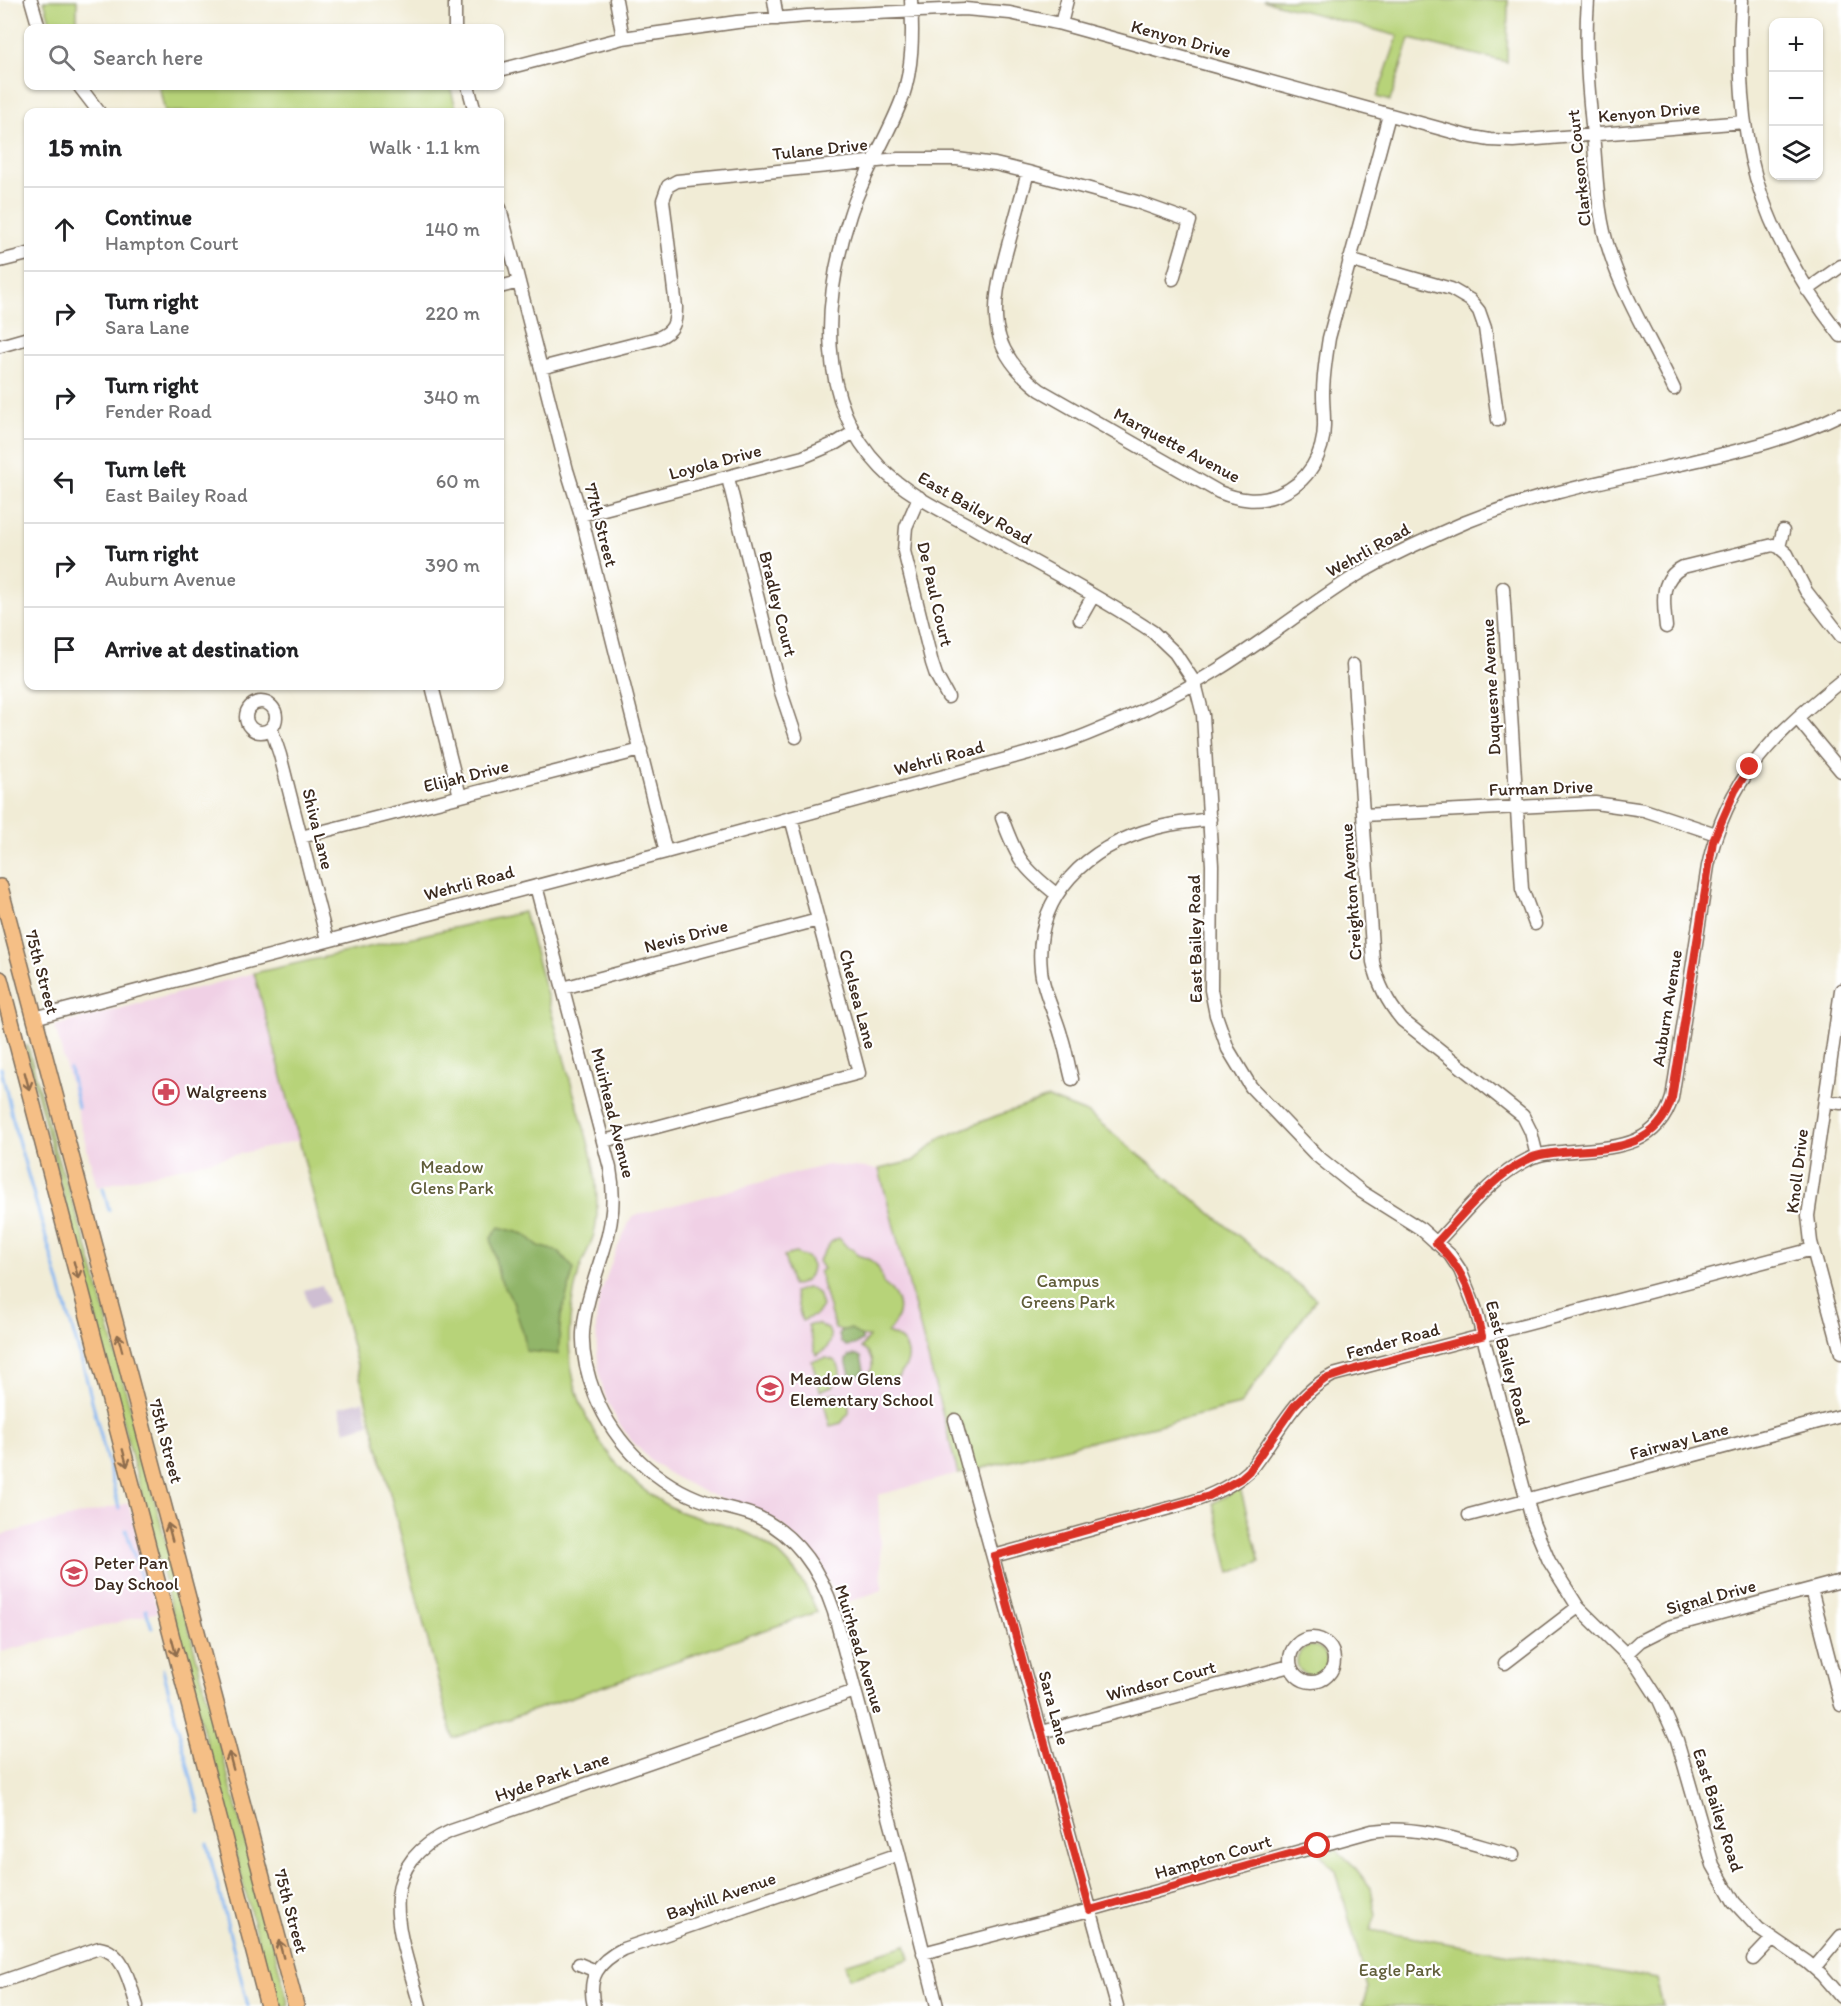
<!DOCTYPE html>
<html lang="en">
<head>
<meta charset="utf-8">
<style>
  body { margin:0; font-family:Itim,sans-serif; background:#f6f6f6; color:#202124 }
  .controls { position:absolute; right:18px; top:18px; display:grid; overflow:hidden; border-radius:12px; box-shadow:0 2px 4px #0004 }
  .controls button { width:54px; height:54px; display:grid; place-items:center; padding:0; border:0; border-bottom:2px solid #e0e0e0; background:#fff; color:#202124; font:30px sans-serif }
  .stop { position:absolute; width:18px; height:18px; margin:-14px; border:4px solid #d93025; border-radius:50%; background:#fff }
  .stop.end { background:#d93025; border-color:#fff; box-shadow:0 2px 6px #0008 }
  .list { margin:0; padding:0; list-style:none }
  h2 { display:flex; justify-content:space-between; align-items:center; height:78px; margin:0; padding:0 24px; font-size:26px }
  h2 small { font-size:20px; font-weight:400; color:#757577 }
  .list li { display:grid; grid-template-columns:39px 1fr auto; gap:18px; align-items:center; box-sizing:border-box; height:84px; padding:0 24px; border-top:2px solid #e0e0e0 }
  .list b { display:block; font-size:22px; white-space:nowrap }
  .list p { margin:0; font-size:20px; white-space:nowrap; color:#757577 }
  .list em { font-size:20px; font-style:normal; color:#757577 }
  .icon { flex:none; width:33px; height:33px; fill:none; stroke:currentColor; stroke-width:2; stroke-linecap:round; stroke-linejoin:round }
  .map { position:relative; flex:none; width:1841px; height:2006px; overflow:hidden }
  .search { position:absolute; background:#fff; box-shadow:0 2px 4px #0004; left:24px; top:24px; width:480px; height:66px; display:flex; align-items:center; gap:15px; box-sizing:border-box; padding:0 21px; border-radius:12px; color:#757577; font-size:22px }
  .panel { position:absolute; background:#fff; box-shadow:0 2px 4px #0004; left:24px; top:108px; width:480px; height:582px; border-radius:12px }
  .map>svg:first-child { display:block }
  .built { fill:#f0d0e5 }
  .industrial { fill:#cebed2 }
  .green { fill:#b7d379; stroke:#797e4c; stroke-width:1.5 }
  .forest { fill:#91b569; stroke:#667044; stroke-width:1.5 }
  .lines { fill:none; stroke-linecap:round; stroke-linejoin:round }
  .stream { stroke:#85b6f1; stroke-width:3 }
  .minor-casing { stroke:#7b6e5e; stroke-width:15 }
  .major-casing { stroke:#7b6e5e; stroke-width:18 }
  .minor { stroke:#fff; stroke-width:12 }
  .major { stroke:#f5bf86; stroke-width:15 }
  .oneway { stroke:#8f6d4d }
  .route { stroke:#d93025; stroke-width:8 }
  .labels { text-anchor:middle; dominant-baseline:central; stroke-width:4.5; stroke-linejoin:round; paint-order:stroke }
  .street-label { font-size:18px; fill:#3b2a1e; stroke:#fff }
  .poi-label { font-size:18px; fill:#3b2a1e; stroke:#fff; text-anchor:start }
  .park-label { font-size:18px; fill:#605d39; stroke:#fff }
</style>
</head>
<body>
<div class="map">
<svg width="1841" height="2006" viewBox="0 0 1841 2006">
  <rect width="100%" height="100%" fill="#fff"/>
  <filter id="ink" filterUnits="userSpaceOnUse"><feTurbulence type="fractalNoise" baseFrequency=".0167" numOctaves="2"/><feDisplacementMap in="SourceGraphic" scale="12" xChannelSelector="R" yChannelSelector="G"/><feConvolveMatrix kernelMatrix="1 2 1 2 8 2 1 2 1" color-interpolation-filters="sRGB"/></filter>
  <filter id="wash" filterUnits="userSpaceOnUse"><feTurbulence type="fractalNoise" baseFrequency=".008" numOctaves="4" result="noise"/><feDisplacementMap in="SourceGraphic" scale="24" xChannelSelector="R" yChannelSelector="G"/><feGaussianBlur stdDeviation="1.35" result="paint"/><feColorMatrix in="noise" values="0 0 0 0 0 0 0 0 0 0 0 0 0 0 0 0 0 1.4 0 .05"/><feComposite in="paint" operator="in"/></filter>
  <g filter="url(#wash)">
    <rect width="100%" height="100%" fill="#f1ecd6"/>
    <path class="built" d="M 254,973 L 299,1140 L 97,1187 L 55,1026 Z
      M 827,1165 L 879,1169 L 958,1474 L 878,1495 L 882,1590 L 839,1605 L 832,1587 L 811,1553 L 783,1526 L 760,1511 L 706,1493 L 671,1475 L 651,1461 L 630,1439 L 618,1422 L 607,1401 L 600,1378 L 597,1352 L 596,1322 L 600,1295 L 615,1253 L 632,1216 Z
      M 128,1503 L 158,1612 L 0,1652 L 0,1535 Z"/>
    <path class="industrial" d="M 322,1285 L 328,1302 L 310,1308 L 304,1290 Z
      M 363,1401 L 369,1424 L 345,1431 L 339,1407 Z"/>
    <path class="green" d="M 44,0 L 77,0 L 77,28 L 52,28 Z
      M 1263,0 L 1508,0 L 1507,62 L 1410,39 L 1390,101 L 1377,97 L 1398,36 Z
      M 159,86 L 450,86 L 457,112 L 165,112 Z
      M 524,912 C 540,970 556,1029 572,1087 C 581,1119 593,1152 596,1184 C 597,1197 598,1222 594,1234 C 590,1247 583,1259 579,1272 C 565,1321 565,1372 587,1418 C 605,1457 639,1493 678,1511 C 700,1520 725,1523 747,1533 C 782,1549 804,1578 817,1612 L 453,1738 L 299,1140 L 254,973 Z
      M 28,1046 L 55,1150 L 88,1249 L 289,2006 L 275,2006 L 25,1047 Z
      M 1048,1098 L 1089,1114 L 1316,1299 L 1240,1405 L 958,1474 L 879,1169 L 913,1161 L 941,1138 L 996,1116 Z
      M 838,1238 L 840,1239 L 847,1247 L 854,1250 L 857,1255 C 868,1258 878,1262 881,1275 C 882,1277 882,1281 884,1284 C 886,1286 889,1288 891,1290 C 904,1305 899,1320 887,1333 C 934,1348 891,1402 868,1375 C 876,1365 871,1353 861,1348 L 869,1337 L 859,1336 L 851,1329 L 843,1330 L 835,1329 L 819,1272 L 823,1269 L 818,1261 L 831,1242 Z
      M 795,1253 L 807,1257 L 812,1266 C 811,1280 804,1283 792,1286 L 784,1256 Z
      M 806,1288 L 811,1289 L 818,1293 L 822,1306 L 816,1315 L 802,1321 L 794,1292 Z
      M 819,1324 L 828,1329 C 835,1342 827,1350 816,1355 L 808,1325 Z
      M 826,1358 C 836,1359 841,1366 840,1376 L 833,1386 L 820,1391 L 812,1361 Z
      M 833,1393 C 845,1394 850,1401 849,1413 L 841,1423 L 830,1426 L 822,1396 Z
      M 1240,1488 L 1260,1562 L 1230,1573 L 1213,1503 Z
      M1297 1661a15 15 0 1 1 30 0a15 15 0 1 1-30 0Z
      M 1337,1850 L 1353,1865 L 1371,1888 L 1376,1916 L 1370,1930 L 1656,1979 L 1663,2006 L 1362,2006 L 1368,1988 L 1336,1871 L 1320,1854 Z
      M 906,1945 L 910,1959 L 849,1978 L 845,1964 Z"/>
    <path class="forest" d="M 499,1227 L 524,1234 L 539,1246 L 559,1252 L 574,1269 L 561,1316 L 558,1354 L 526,1351 L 524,1336 L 513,1302 L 499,1277 L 491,1238 Z
      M 851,1329 L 862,1338 L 862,1341 L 854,1345 L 846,1346 L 841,1342 L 839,1334 L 843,1330 Z
      M 857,1355 L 861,1357 L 864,1370 L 861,1374 L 853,1376 L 850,1375 L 846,1360 L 849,1356 Z"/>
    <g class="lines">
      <path class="stream" d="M 1,1068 L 16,1133 L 85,1373 L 119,1508
        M 70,1069 L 78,1107
        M 103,1188 L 109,1210
        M 126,1530 L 144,1587
        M 146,1610 L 152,1628
        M 163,1669 L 200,1813
        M 207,1844 L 248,2006"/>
    </g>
  </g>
  <g filter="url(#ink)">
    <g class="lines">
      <g class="minor-casing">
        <path id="minor" d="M 31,0 L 39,28
          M 455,0 L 455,28
          M 616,0 L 623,38
          M 774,0 L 777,19
          M 911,0 C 913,33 913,67 902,99 C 887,139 863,174 850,215 C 823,298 815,400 881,468 C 906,494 941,510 972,527 C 1032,562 1095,593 1153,632 L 1175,653 L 1195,683 L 1203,715 L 1212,865 L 1211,990 L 1216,1015 L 1228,1049 L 1251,1087 L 1316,1155 L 1362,1192 L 1421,1229 L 1450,1255 L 1460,1270 L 1475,1307 L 1533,1523 L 1549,1561 L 1578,1607 L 1635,1663 L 1659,1700 L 1677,1740 L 1713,1865 L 1734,1902 L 1759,1929 L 1807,1962 L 1822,1975 L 1841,1997
          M 1588,0 C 1584,49 1589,97 1594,145 C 1597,182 1598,218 1610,253 C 1625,300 1653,344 1674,389
          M 1742,0 C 1734,138 1755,226 1841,336
          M 1061,24 L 1067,0
          M 500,70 L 623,38 L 737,22 L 807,16 L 965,9 L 1010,13 L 1061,24 L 1467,136 L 1490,140 L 1513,141 L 1744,122
          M 79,86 L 99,112
          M 468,86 L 475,112
          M 1028,172 C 1021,198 1014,223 1007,249 C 991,309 985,348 1040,390 L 1219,492 C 1239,500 1257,503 1278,495 C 1308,483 1325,454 1324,422 C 1324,412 1323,403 1323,394 C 1323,375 1326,357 1329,338 L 1389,115
          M 500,208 L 567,470 L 581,515 L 666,852
          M 1349,260 L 1451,289 L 1470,300 L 1479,311 L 1485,328 L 1498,420
          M 0,261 L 28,254
          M 500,287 L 519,282
          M 1807,290 L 1841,266
          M 0,346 L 28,338
          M 541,368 L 658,338 C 674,331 676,323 676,307 L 663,200 L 668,186 L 677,181 L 898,159 L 957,159 L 995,164 L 1028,172 L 1137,202 L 1190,221 L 1173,279
          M 728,478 L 781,692 L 796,737
          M 919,497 L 906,527 L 904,551 L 932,663 L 936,675 L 948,697
          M 581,515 L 803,457 L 836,443 L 854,432
          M 1779,547 L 1783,531
          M 1503,588 L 1522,889 L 1535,924
          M 1080,619 L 1093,596
          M 1666,627 C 1664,604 1658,580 1683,567 L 1773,545 L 1779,547 L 1787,554 L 1806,591 L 1841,636
          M 1353,665 L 1373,962 C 1378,984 1387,1002 1402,1020 L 1523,1116 L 1531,1132 L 1537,1156
          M 432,686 L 460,796
          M246 717a15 15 0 1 1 30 0a15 15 0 1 1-30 0Z
          M 1797,718 L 1841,771
          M 271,728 L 280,755 L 327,940
          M 1363,815 L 1595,803 L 1644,810 L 1716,834
          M 1002,818 C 1017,859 1022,867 1056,894
          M 301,837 L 641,750
          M 536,886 L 610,1168 C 615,1195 613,1222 604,1249 C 596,1276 585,1303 583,1333 C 582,1353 588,1377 595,1395 C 615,1445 657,1485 707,1502 C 724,1508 744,1510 760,1518 C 798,1537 821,1573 834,1612 L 899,1854 L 937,2006
          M 563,988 L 818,920
          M 1841,990 L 1808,1216 L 1811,1242 L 1841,1353
          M 34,1018 L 666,852 L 1065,743 C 1118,723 1169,700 1217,670 C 1263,642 1306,607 1352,578 C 1388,556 1427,539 1466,522 C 1538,493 1615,479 1690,462 C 1742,450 1793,438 1841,414
          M 1072,1079 C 1068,1065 1066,1049 1061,1035 C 1055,1013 1043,992 1041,970 C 1033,895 1088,846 1156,828 C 1173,823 1192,822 1210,819
          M 1825,1101 L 1841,1103
          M 604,1141 L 859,1073 L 791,818
          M 1436,1243 C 1464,1214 1490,1178 1527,1160 C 1537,1154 1550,1153 1562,1152 C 1608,1147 1656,1151 1672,1098 L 1708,866 C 1727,777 1774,735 1841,681
          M 955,1420 L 1117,2006
          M 1469,1515 L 1841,1416
          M 994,1556 L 1188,1503 C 1210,1496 1231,1487 1249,1471 C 1277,1437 1292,1396 1333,1375 L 1813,1249
          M 1811,1589 L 1841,1705
          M1290 1660a22 22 0 1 1 44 0a22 22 0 1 1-44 0Z
          M 1626,1654 L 1640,1641 L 1668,1627 L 1841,1581
          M 1505,1663 L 1578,1607
          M 1042,1732 L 1290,1666
          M 923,1953 L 1090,1910 L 1372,1831 C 1420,1824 1467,1843 1513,1855
          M 1753,1959 L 1772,1939
          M 579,1964 L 596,1971
          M 1814,1968 L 1841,1936
          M 0,1982 L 99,1948 C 125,1952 130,1985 137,2006
          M 420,2006 C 402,1938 368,1868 451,1831 L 855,1691
          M 594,2006 C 587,1977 598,1962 623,1949 L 899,1854"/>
      </g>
      <g class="major-casing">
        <path id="major" d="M 0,887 L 296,2006
          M 0,979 L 268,2006"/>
      </g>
      <use href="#minor" class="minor"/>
      <use href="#major" class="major"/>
    </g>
    <defs><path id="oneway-shaft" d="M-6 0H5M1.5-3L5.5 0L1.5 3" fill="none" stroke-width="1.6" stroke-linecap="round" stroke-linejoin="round" transform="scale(1.5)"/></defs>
    <g class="oneway">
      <use href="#oneway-shaft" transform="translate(27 1081) rotate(75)"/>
      <use href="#oneway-shaft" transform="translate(76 1270) rotate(75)"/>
      <use href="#oneway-shaft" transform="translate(120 1343) rotate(-105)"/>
      <use href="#oneway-shaft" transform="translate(125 1458) rotate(75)"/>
      <use href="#oneway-shaft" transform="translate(170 1532) rotate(-105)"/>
      <use href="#oneway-shaft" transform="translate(174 1647) rotate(75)"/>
      <use href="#oneway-shaft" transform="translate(231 1761) rotate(-105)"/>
      <use href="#oneway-shaft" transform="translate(281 1949) rotate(-105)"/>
    </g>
  </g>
  <g class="lines" filter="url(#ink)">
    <path class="route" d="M 1318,1846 L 1090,1910 L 994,1556 L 1209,1496 L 1240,1479 L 1249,1471 L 1294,1406 L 1307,1393 L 1325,1379 L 1358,1368 L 1482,1336 C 1473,1299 1465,1270 1436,1243 C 1464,1214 1490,1178 1527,1160 C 1537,1154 1551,1153 1562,1152 C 1607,1148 1657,1151 1672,1098 L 1713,841 L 1735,791 L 1750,767"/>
  </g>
  <defs>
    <g id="pharmacy-ring" transform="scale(1.35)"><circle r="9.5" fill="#fff" stroke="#d1495b" stroke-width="1.5"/><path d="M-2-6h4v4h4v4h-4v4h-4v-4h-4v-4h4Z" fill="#d1495b"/></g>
    <g id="school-ring" transform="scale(1.35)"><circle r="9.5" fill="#fff" stroke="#d1495b" stroke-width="1.5"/><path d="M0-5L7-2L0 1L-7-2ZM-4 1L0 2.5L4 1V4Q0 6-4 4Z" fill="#d1495b"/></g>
  </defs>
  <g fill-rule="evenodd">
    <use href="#pharmacy-ring" x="166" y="1092"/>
    <use href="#school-ring" x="770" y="1389"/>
    <use href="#school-ring" x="74" y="1573"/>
  </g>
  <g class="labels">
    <g class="street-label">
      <text transform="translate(1181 39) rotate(15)">Kenyon Drive</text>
      <text transform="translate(1649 112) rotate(-5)">Kenyon Drive</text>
      <text transform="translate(820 149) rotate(-6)">Tulane Drive</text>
      <text transform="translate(1579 168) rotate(-96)">Clarkson Court</text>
      <text transform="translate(1177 445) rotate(28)">Marquette Avenue</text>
      <text transform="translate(715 462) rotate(-15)">Loyola Drive</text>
      <text transform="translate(975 508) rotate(30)">East Bailey Road</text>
      <text transform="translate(601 525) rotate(75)">77th Street</text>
      <text transform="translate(1368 550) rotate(-29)">Wehrli Road</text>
      <text transform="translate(935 594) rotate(77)">De Paul Court</text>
      <text transform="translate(778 604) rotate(76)">Bradley Court</text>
      <text transform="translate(1491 687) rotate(-93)">Duquesne Avenue</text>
      <text transform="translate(939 758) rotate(-15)">Wehrli Road</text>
      <text transform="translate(466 776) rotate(-14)">Elijah Drive</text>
      <text transform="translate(1541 788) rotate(-2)">Furman Drive</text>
      <text transform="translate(318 829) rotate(76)">Shiva Lane</text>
      <text transform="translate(469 883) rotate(-15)">Wehrli Road</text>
      <text transform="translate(1351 892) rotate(-94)">Creighton Avenue</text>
      <text transform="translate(686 936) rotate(-15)">Nevis Drive</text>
      <text transform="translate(1195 939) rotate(-91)">East Bailey Road</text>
      <text transform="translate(42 972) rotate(75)">75th Street</text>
      <text transform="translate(858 999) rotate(75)">Chelsea Lane</text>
      <text transform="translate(1667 1008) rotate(-81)">Auburn Avenue</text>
      <text transform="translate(613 1113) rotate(76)">Muirhead Avenue</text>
      <text transform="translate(1797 1171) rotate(-83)">Knoll Drive</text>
      <text transform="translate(1393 1341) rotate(-15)">Fender Road</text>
      <text transform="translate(1508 1363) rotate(75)">East Bailey Road</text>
      <text transform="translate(166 1441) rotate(75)">75th Street</text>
      <text transform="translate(1679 1441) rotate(-15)">Fairway Lane</text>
      <text transform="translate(1711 1597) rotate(-15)">Signal Drive</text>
      <text transform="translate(860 1649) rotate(73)">Muirhead Avenue</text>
      <text transform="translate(1161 1681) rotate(-15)">Windsor Court</text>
      <text transform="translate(1054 1708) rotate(75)">Sara Lane</text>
      <text transform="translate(552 1777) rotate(-19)">Hyde Park Lane</text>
      <text transform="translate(1718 1810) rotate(72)">East Bailey Road</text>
      <text transform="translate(1213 1857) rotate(-16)">Hampton Court</text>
      <text transform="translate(721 1896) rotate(-19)">Bayhill Avenue</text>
      <text transform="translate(291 1911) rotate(75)">75th Street</text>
    </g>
    <g class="poi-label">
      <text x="186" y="1092">Walgreens</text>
      <text x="790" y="1379">Meadow Glens<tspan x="790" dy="21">Elementary School</tspan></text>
      <text x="94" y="1563">Peter Pan<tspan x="94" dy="21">Day School</tspan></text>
    </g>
    <g class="park-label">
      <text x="452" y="1167">Meadow<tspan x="452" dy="21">Glens Park</tspan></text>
      <text x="1068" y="1281">Campus<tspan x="1068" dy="21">Greens Park</tspan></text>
      <text x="1400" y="1970">Eagle Park</text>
    </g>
  </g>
</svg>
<div class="controls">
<button>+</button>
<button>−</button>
<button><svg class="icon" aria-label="layers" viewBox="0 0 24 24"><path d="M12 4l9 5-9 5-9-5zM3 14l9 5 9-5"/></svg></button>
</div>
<div class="stop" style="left:1318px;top:1846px"></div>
<div class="stop end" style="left:1750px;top:767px"></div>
<div class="search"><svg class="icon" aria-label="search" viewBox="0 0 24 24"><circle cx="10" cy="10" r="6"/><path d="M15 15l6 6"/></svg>Search here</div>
<section class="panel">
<h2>15 min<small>Walk · 1.1 km</small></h2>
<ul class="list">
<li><svg class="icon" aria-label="ahead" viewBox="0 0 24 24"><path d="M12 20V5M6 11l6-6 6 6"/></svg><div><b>Continue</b><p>Hampton Court</p></div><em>140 m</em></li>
<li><svg class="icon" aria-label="right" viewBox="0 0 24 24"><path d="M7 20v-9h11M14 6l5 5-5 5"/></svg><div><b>Turn right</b><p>Sara Lane</p></div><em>220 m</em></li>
<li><svg class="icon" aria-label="right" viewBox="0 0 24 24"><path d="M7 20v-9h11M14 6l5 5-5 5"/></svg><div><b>Turn right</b><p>Fender Road</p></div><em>340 m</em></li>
<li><svg class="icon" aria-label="left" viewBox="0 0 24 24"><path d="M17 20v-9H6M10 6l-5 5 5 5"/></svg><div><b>Turn left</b><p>East Bailey Road</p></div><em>60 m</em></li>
<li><svg class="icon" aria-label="right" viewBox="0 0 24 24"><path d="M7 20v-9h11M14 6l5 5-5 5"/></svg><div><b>Turn right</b><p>Auburn Avenue</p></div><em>390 m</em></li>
<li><svg class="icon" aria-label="arrive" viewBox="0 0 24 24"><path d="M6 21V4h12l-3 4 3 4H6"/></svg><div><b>Arrive at destination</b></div></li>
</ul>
</section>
</div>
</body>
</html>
